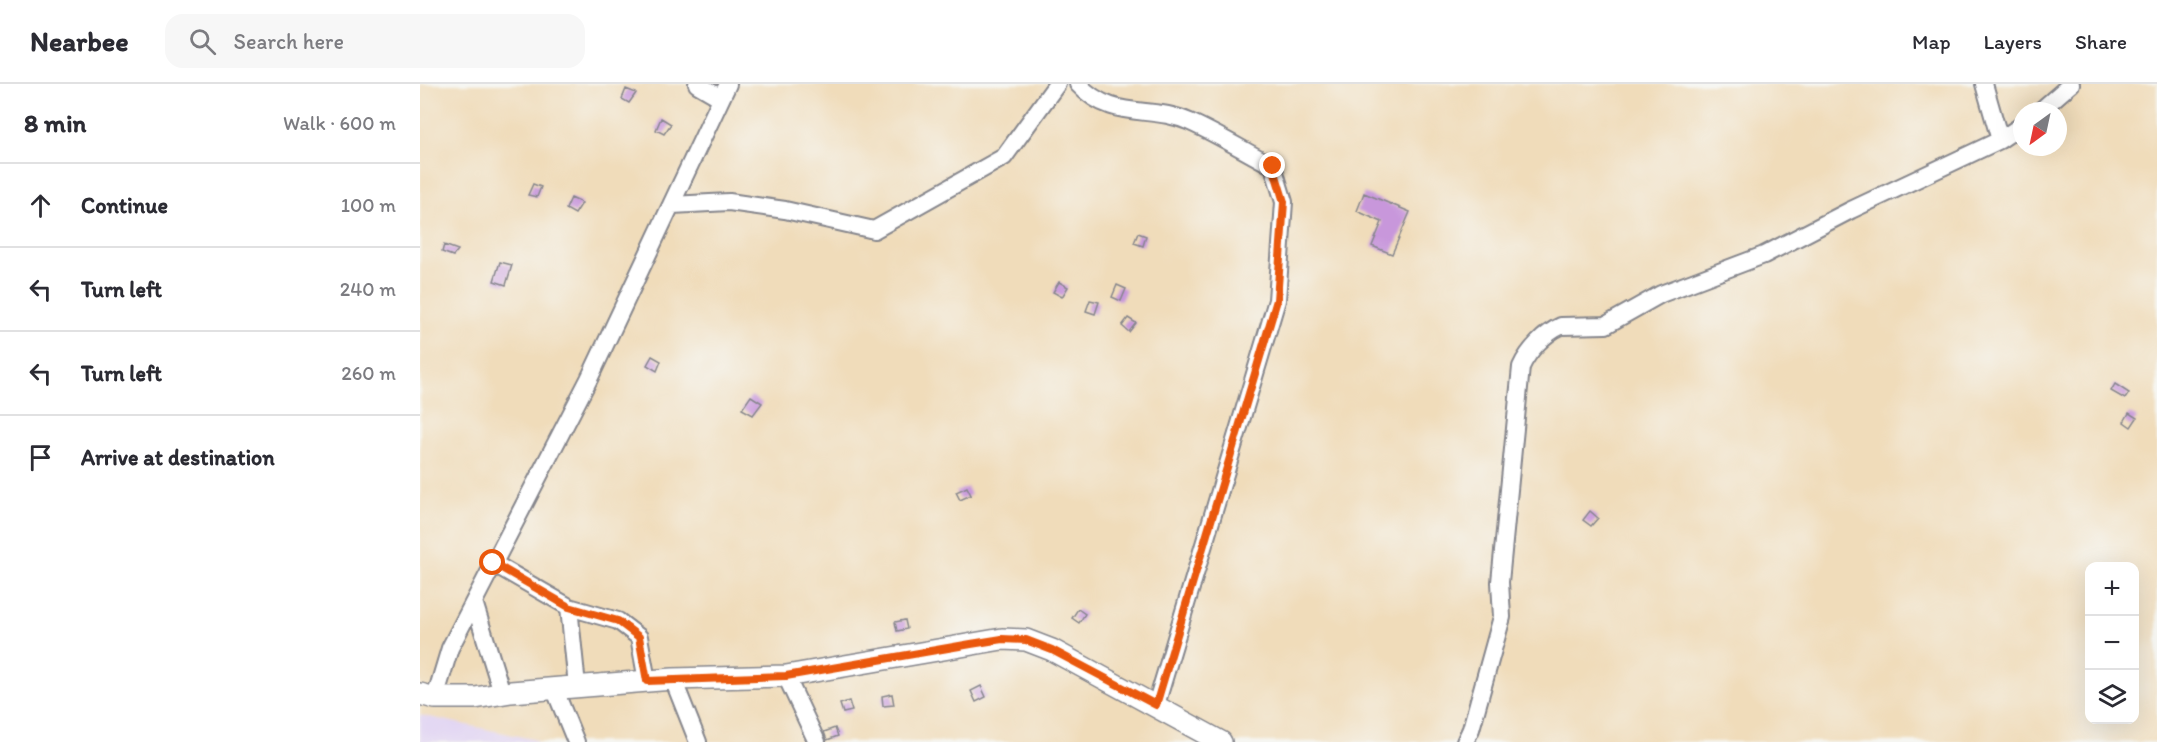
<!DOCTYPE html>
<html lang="en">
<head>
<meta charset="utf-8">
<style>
  body { margin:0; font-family:Itim,sans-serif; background:#f7f7f7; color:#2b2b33 }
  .controls { position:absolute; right:18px; bottom:18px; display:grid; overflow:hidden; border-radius:12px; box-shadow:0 6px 24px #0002 }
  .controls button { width:54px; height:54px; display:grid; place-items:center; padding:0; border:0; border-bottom:2px solid #e1e1e2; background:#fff; color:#2b2b33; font:30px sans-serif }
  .compass { position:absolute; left:1593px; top:18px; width:54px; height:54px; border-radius:50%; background:#fff; box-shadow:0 6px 24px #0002; rotate:213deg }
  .stop { position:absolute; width:18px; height:18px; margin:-14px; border:4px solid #ea580c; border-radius:50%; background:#fff }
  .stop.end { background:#ea580c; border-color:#fff; box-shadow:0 2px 6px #0008 }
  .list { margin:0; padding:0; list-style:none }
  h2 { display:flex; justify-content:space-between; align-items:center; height:78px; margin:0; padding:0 24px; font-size:26px }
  h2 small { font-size:20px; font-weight:400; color:#7c7c81 }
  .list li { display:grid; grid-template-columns:39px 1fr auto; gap:18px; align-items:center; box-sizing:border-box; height:84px; padding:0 24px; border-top:2px solid #e1e1e2 }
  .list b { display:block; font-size:22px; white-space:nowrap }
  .list em { font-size:20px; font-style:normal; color:#7c7c81 }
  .icon { flex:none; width:33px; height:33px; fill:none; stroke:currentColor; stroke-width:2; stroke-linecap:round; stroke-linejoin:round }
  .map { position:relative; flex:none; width:1737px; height:658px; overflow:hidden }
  header { display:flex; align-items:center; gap:36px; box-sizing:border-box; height:84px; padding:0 30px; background:#fff; border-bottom:2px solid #e1e1e2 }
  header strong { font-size:28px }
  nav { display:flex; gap:33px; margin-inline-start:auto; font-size:21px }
  .search { width:420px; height:54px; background:#f7f7f7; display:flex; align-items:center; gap:15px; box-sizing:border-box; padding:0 21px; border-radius:18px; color:#7c7c81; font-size:22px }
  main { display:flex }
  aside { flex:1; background:#fff }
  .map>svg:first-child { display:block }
  .built { fill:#e1d4f3 }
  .building { fill:#c897db }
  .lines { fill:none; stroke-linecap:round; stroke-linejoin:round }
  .minor-casing { stroke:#86868c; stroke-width:20 }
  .major-casing { stroke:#86868c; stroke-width:24 }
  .minor { stroke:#fff; stroke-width:16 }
  .major { stroke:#fff; stroke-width:21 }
  .route { stroke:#ea580c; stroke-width:8 }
</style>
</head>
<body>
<header>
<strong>Nearbee</strong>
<div class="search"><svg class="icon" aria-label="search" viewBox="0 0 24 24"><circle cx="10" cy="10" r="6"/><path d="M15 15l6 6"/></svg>Search here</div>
<nav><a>Map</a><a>Layers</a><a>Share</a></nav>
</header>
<main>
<aside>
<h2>8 min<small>Walk · 600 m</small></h2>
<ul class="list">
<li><svg class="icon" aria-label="ahead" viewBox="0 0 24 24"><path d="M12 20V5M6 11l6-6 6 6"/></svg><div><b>Continue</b></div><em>100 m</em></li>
<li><svg class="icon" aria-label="left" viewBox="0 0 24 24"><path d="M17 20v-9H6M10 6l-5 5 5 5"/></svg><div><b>Turn left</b></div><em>240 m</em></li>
<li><svg class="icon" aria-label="left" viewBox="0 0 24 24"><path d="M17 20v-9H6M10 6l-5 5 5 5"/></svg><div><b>Turn left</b></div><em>260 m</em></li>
<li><svg class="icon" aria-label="arrive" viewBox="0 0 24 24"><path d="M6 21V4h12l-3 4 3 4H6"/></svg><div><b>Arrive at destination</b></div></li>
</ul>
</aside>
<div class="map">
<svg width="1737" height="658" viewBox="0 0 1737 658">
  <rect width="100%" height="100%" fill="#f6f6f2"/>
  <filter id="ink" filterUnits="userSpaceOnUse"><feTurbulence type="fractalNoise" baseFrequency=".0167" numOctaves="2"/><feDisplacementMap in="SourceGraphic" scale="12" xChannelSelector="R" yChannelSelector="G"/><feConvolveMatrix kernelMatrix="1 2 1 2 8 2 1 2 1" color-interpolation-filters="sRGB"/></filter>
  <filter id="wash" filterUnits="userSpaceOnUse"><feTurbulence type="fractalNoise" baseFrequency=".008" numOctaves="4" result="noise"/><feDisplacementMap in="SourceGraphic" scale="24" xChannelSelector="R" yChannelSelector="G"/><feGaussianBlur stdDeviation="1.35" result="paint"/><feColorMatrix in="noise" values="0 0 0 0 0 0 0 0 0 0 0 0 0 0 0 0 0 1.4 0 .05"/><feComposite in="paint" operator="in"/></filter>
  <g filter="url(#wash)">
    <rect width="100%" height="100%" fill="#f0dcba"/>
    <path class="built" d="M 0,631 L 116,656 L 117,658 L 0,658 Z"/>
    <g id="blocks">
      <path class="building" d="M 206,5 L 216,9 L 209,19 L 202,15 Z
        M 241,34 L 251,40 L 244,50 L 236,46 Z
        M 113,100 L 121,103 L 117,113 L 108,111 Z
        M 944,109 L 990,128 L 972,170 L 952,162 L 962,138 L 937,127 Z
        M 151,114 L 162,119 L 155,130 L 146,125 Z
        M 718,149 L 726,152 L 723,162 L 714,159 Z
        M 24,161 L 38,166 L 33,172 L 22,168 Z
        M 80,178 L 92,181 L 86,201 L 74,197 Z
        M 639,198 L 648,203 L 642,213 L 633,208 Z
        M 697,201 L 706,205 L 701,217 L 692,213 Z
        M 670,216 L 679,218 L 675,230 L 666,227 Z
        M 708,234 L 716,239 L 709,248 L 702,242 Z
        M 232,272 L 241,277 L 237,287 L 227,281 Z
        M 1695,300 L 1709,309 L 1705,315 L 1691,307 Z
        M 331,312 L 342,319 L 333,331 L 322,325 Z
        M 1709,329 L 1717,334 L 1711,343 L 1704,338 Z
        M 547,403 L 551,411 L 540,416 L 536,408 Z
        M 1170,427 L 1178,434 L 1171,442 L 1163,436 Z
        M 658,525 L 665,530 L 659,539 L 652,534 Z
        M 485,536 L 487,545 L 477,547 L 475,538 Z
        M 561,602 L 566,613 L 556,618 L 551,607 Z
        M 472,610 L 474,621 L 463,622 L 462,612 Z
        M 429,617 L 432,627 L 423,629 L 420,620 Z
        M 415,644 L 418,652 L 407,656 L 404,648 Z"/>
    </g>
  </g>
  <g filter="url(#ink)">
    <use href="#blocks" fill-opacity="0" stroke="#86868c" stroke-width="1.5"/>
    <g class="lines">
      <g class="minor-casing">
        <path id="minor" d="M 277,0 L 301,14
          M 658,0 C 693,38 731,20 770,38 C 799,51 826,68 853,82 L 864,118 L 857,216 L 736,621
          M 1564,0 L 1580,56
          M 1620,27 L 1651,0
          M 252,121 L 309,118 L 365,126 L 454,146 L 584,73 L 637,0
          M 73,479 L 149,523 L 198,537 L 219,553 L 227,597
          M 54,518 L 82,609
          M 149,523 L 157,602
          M 366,592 L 397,658
          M 253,595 L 278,658
          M 134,604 L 156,658
          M 15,614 L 30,564 L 169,295 L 308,0
          M 1045,658 L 1051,645 L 1082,533 L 1080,498 L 1101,283 C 1108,267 1125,249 1141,242 L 1186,241 L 1241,210 L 1344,171 L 1431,126 L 1580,56 L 1602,41"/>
      </g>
      <g class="major-casing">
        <path id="major" d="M 0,610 L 15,614 L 55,614 L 91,608 L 253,595 L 366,592 L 582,555 L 606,556 L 632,566 L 801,658"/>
      </g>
      <use href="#minor" class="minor"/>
      <use href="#major" class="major"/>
    </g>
  </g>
  <g class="lines" filter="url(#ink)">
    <path class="route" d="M 73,479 L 149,523 L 198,537 L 219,553 L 227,597 L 366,592 L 551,560 L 582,555 L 606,556 L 632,566 L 736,621 L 857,216 L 864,118 L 853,82"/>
  </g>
</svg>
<div class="controls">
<button>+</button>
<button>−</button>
<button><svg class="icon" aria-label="layers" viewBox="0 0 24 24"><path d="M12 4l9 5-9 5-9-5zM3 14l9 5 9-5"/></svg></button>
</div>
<svg class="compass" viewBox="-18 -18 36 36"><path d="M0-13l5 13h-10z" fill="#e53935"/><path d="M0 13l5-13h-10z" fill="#7c7c81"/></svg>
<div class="stop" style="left:73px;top:479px"></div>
<div class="stop end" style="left:853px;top:82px"></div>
</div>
</main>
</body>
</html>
